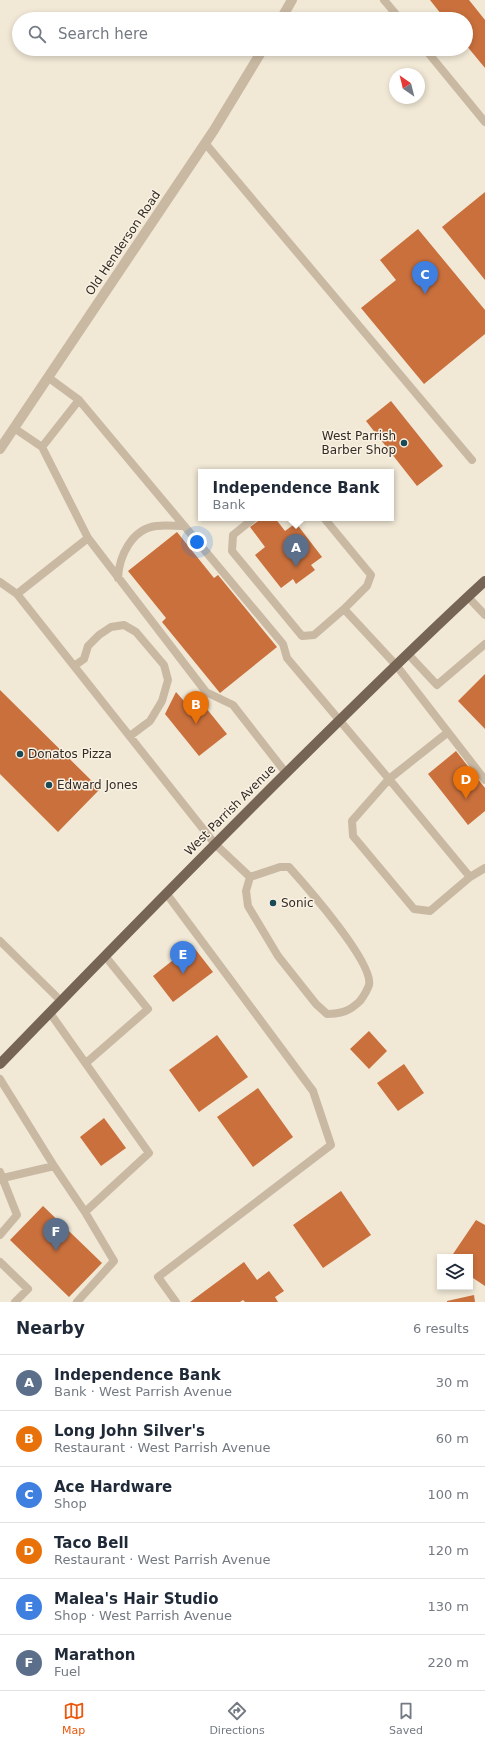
<!DOCTYPE html>
<html lang="en">
<head>
<meta charset="utf-8">
<style>
  body { margin:0; font-family:"DejaVu Sans",sans-serif; background:#f2f2f3; color:#1f2937 }
  .controls { position:absolute; right:12px; bottom:12px; display:grid; overflow:hidden; border-radius:0px; box-shadow:0 2px 6px #0003 }
  .controls button { width:36px; height:36px; display:grid; place-items:center; padding:0; border:0; border-bottom:1px solid #e0e1e3; background:#fff; color:#1f2937; font:20px sans-serif }
  .compass { position:absolute; left:389px; top:68px; width:36px; height:36px; border-radius:50%; background:#fff; box-shadow:0 2px 6px #0003; rotate:325deg }
  .you { position:absolute; left:197px; top:542px; width:14px; height:14px; margin:-10px; border:3px solid #fff; border-radius:50%; background:#1a73e8; box-shadow:0 0 0 6px #1a73e833 }
  .badge { display:grid; place-items:center; width:26px; height:26px; border-radius:50%; background:#ea580c; color:#fff; font-size:13px; font-weight:700 }
  .pin { position:absolute; translate:-50% -33px; filter:drop-shadow(0 1px 2px #0008) }
  .pin::after { content:''; position:absolute; top:21px; width:14px; height:12px; background:inherit; clip-path:polygon(0 0,100% 0,50% 100%) }
  .popup { position:absolute; left:198px; top:469px; width:196px; height:52px; box-sizing:border-box; display:grid; place-content:center; border-radius:0px; background:#fff; filter:drop-shadow(0 1px 3px #0005); font-size:13px; white-space:nowrap; color:#747a83 }
  .popup b { font-size:15px; color:#1f2937 }
  .popup::after { content:''; position:absolute; left:50%; top:100%; margin-left:-8px; border:8px solid transparent; border-top-color:#fff }
  .list { margin:0; padding:0; list-style:none }
  h2 { display:flex; justify-content:space-between; align-items:center; height:52px; margin:0; padding:0 16px; font-size:17px }
  h2 small { font-size:13px; font-weight:400; color:#747a83 }
  .list li { display:grid; grid-template-columns:26px 1fr auto; gap:12px; align-items:center; box-sizing:border-box; height:56px; padding:0 16px; border-top:1px solid #e0e1e3 }
  .list b { display:block; font-size:15px; white-space:nowrap }
  .list p { margin:0; font-size:13px; white-space:nowrap; color:#747a83 }
  .list em { font-size:13px; font-style:normal; color:#747a83 }
  .icon { flex:none; width:22px; height:22px; fill:none; stroke:currentColor; stroke-width:2; stroke-linecap:round; stroke-linejoin:round }
  .map { position:relative; flex:none; width:485px; height:1302px; overflow:hidden }
  .search { position:absolute; background:#fff; box-shadow:0 2px 6px #0003; left:12px; right:12px; top:12px; height:44px; display:flex; align-items:center; gap:10px; box-sizing:border-box; padding:0 14px; border-radius:22px; color:#747a83; font-size:15px }
  .sheet { height:388px; background:#fff }
  nav { display:flex; justify-content:space-around; align-items:center; box-sizing:border-box; height:56px; border-top:1px solid #e0e1e3; background:#fff; font-size:11px; color:#747a83 }
  nav a { display:grid; justify-items:center; gap:2px }
  nav .on { color:#ea580c }
  .map>svg:first-child { display:block }
  .building { fill:#c9703d }
  .lines { fill:none; stroke-linecap:round; stroke-linejoin:round }
  .lane { stroke:#c9b9a3; stroke-width:8 }
  .street { stroke:#c9b9a3; stroke-width:10 }
  .primary { stroke:#766555; stroke-width:10 }
  .poi-dot { fill:#1a4a56; stroke:#f9f2e3; stroke-width:1.5 }
  .labels { text-anchor:middle; dominant-baseline:central; stroke-width:3; stroke-linejoin:round; paint-order:stroke }
  .street-label { font-size:12px; fill:#342b25; stroke:#f9f2e3 }
  .poi-label { font-size:12px; fill:#342b25; stroke:#f9f2e3; text-anchor:start }
</style>
</head>
<body>
<div class="map">
<svg width="485" height="1302" viewBox="0 0 485 1302">
  <rect width="100%" height="100%" fill="#f1e8d6"/>
  <path class="building" d="M 430,0 L 469,0 L 485,20 L 485,68 L 466,45 L 466,19 L 445,19 Z
    M 485,192 L 485,280 L 442,227 Z
    M 418,229 L 485,310 L 485,334 L 424,384 L 361,308 L 396,280 L 380,260 Z
    M 391,401 L 443,466 L 417,486 L 366,421 Z
    M 262,518 L 275,518 L 285,531 L 296,523 L 322,557 L 311,565 L 315,570 L 296,584 L 293,579 L 281,588 L 255,555 L 265,547 L 250,527 Z
    M 177,532 L 214,578 L 218,575 L 277,647 L 220,693 L 162,622 L 166,618 L 128,571 Z
    M 485,674 L 485,729 L 458,701 Z
    M 0,690 L 100,789 L 58,832 L 0,774 Z
    M 176,692 L 184,701 L 194,693 L 227,734 L 199,756 L 165,714 Z
    M 456,751 L 485,788 L 485,811 L 468,825 L 428,774 Z
    M 192,945 L 213,972 L 173,1002 L 153,976 Z
    M 369,1031 L 387,1051 L 369,1069 L 350,1049 Z
    M 217,1035 L 248,1077 L 199,1112 L 169,1070 Z
    M 404,1064 L 424,1093 L 398,1111 L 377,1083 Z
    M 258,1088 L 293,1137 L 253,1167 L 217,1117 Z
    M 104,1118 L 126,1148 L 101,1166 L 80,1137 Z
    M 341,1191 L 371,1235 L 323,1268 L 293,1225 Z
    M 43,1206 L 102,1263 L 69,1297 L 10,1240 Z
    M 476,1220 L 485,1225 L 485,1286 L 470,1276 L 470,1257 L 451,1257 Z
    M 244,1262 L 257,1280 L 269,1271 L 284,1291 L 275,1297 L 278,1302 L 245,1302 L 243,1300 L 240,1302 L 190,1302 Z
    M 474,1295 L 475,1302 L 447,1302 L 447,1301 Z"/>
  <g class="lines">
    <path class="lane" d="M 384,0 L 400,19
      M 425,49 L 485,122
      M 205,143 L 472,460
      M 49,378 L 79,400 L 283,644 L 287,658 L 389,779 L 352,821 L 353,836 L 414,909 L 430,911 L 470,877 L 389,779 L 447,733
      M 14,428 L 42,447 L 88,538 L 206,692 L 233,705 L 286,773
      M 42,447 L 79,400
      M 254,518 L 233,535 L 232,551 L 302,636 L 314,635 L 344,609 L 367,586 L 371,575 L 324,518
      M 118,578 C 119,556 132,529 156,526 C 165,525 175,526 184,526
      M 0,582 L 17,594 L 215,844 L 250,877
      M 17,594 L 88,538
      M 468,597 L 485,615
      M 344,609 L 396,665 L 485,780
      M 408,654 L 437,685 L 485,644
      M 74,666 L 84,659 L 88,646 L 99,635 L 111,627 L 124,625 L 136,632 L 164,665 L 168,680 L 162,701 L 150,721 L 130,736
      M 280,867 L 289,867 C 306,886 374,963 369,985 C 367,991 363,997 360,1001 C 350,1011 341,1014 327,1014 L 316,1004 L 278,956 L 248,906 L 246,891 L 250,877 Z
      M 470,877 L 485,868
      M 166,893 L 313,1091 L 331,1145 L 158,1277 L 176,1302
      M 0,941 L 61,1001
      M 50,1013 L 149,1153 L 85,1212 L 54,1166
      M 86,1063 L 148,1009 L 105,956
      M 0,1079 L 54,1166 L 3,1178 L 0,1180
      M 0,1172 L 17,1215 L 0,1235
      M 0,1262 L 28,1289 L 15,1302
      M 77,1302 L 114,1261 L 85,1212"/>
    <path class="street" d="M 281,19 L 292,0
      M 0,449 L 214,130 L 263,49"/>
    <path class="primary" d="M 0,1064 C 91,970 182,877 275,784 C 344,716 413,647 485,581"/>
  </g>
  <g class="poi-dot">
    <circle cx="404" cy="443" r="4"/>
    <circle cx="20" cy="754" r="4"/>
    <circle cx="49" cy="785" r="4"/>
    <circle cx="273" cy="903" r="4"/>
  </g>
  <g class="labels">
    <g class="street-label">
      <text transform="translate(123 243) rotate(-56)">Old Henderson Road</text>
      <text transform="translate(230 810) rotate(-45)">West Parrish Avenue</text>
    </g>
    <g class="poi-label">
      <text x="396" y="436" text-anchor="end">West Parrish<tspan x="396" dy="14">Barber Shop</tspan></text>
      <text x="28" y="754">Donatos Pizza</text>
      <text x="57" y="785">Edward Jones</text>
      <text x="281" y="903">Sonic</text>
    </g>
  </g>
</svg>
<div class="controls">
<button><svg class="icon" aria-label="layers" viewBox="0 0 24 24"><path d="M12 4l9 5-9 5-9-5zM3 14l9 5 9-5"/></svg></button>
</div>
<svg class="compass" viewBox="-18 -18 36 36"><path d="M0-13l5 13h-10z" fill="#e53935"/><path d="M0 13l5-13h-10z" fill="#747a83"/></svg>
<div class="you"></div>
<div class="pin badge" style="left:296px;top:567px;background:#5c6f8a">A</div>
<div class="popup"><b>Independence Bank</b>Bank</div>
<div class="pin badge" style="left:196px;top:724px;background:#e8710a">B</div>
<div class="pin badge" style="left:425px;top:294px;background:#3f7fe0">C</div>
<div class="pin badge" style="left:466px;top:799px;background:#e8710a">D</div>
<div class="pin badge" style="left:183px;top:974px;background:#3f7fe0">E</div>
<div class="pin badge" style="left:56px;top:1251px;background:#5c6f8a">F</div>
<div class="search"><svg class="icon" aria-label="search" viewBox="0 0 24 24"><circle cx="10" cy="10" r="6"/><path d="M15 15l6 6"/></svg>Search here</div>
</div>
<section class="sheet">
<h2>Nearby<small>6 results</small></h2>
<ul class="list">
<li><span class="badge" style="background:#5c6f8a">A</span><div><b>Independence Bank</b><p>Bank · West Parrish Avenue</p></div><em>30 m</em></li>
<li><span class="badge" style="background:#e8710a">B</span><div><b>Long John Silver's</b><p>Restaurant · West Parrish Avenue</p></div><em>60 m</em></li>
<li><span class="badge" style="background:#3f7fe0">C</span><div><b>Ace Hardware</b><p>Shop</p></div><em>100 m</em></li>
<li><span class="badge" style="background:#e8710a">D</span><div><b>Taco Bell</b><p>Restaurant · West Parrish Avenue</p></div><em>120 m</em></li>
<li><span class="badge" style="background:#3f7fe0">E</span><div><b>Malea's Hair Studio</b><p>Shop · West Parrish Avenue</p></div><em>130 m</em></li>
<li><span class="badge" style="background:#5c6f8a">F</span><div><b>Marathon</b><p>Fuel</p></div><em>220 m</em></li>
</ul>
</section>
<nav>
<a class="on"><svg class="icon" aria-label="map" viewBox="0 0 24 24"><path d="M3 6l6-2 6 2 6-2v14l-6 2-6-2-6 2zM9 4v14M15 6v14"/></svg>Map</a>
<a><svg class="icon" aria-label="directions" viewBox="0 0 24 24"><path d="M12 3l9 9-9 9-9-9zM9 14v-3h6M13 9l2 2-2 2"/></svg>Directions</a>
<a><svg class="icon" aria-label="saved" viewBox="0 0 24 24"><path d="M7 4h10v16l-5-4-5 4z"/></svg>Saved</a>
</nav>
</body>
</html>
